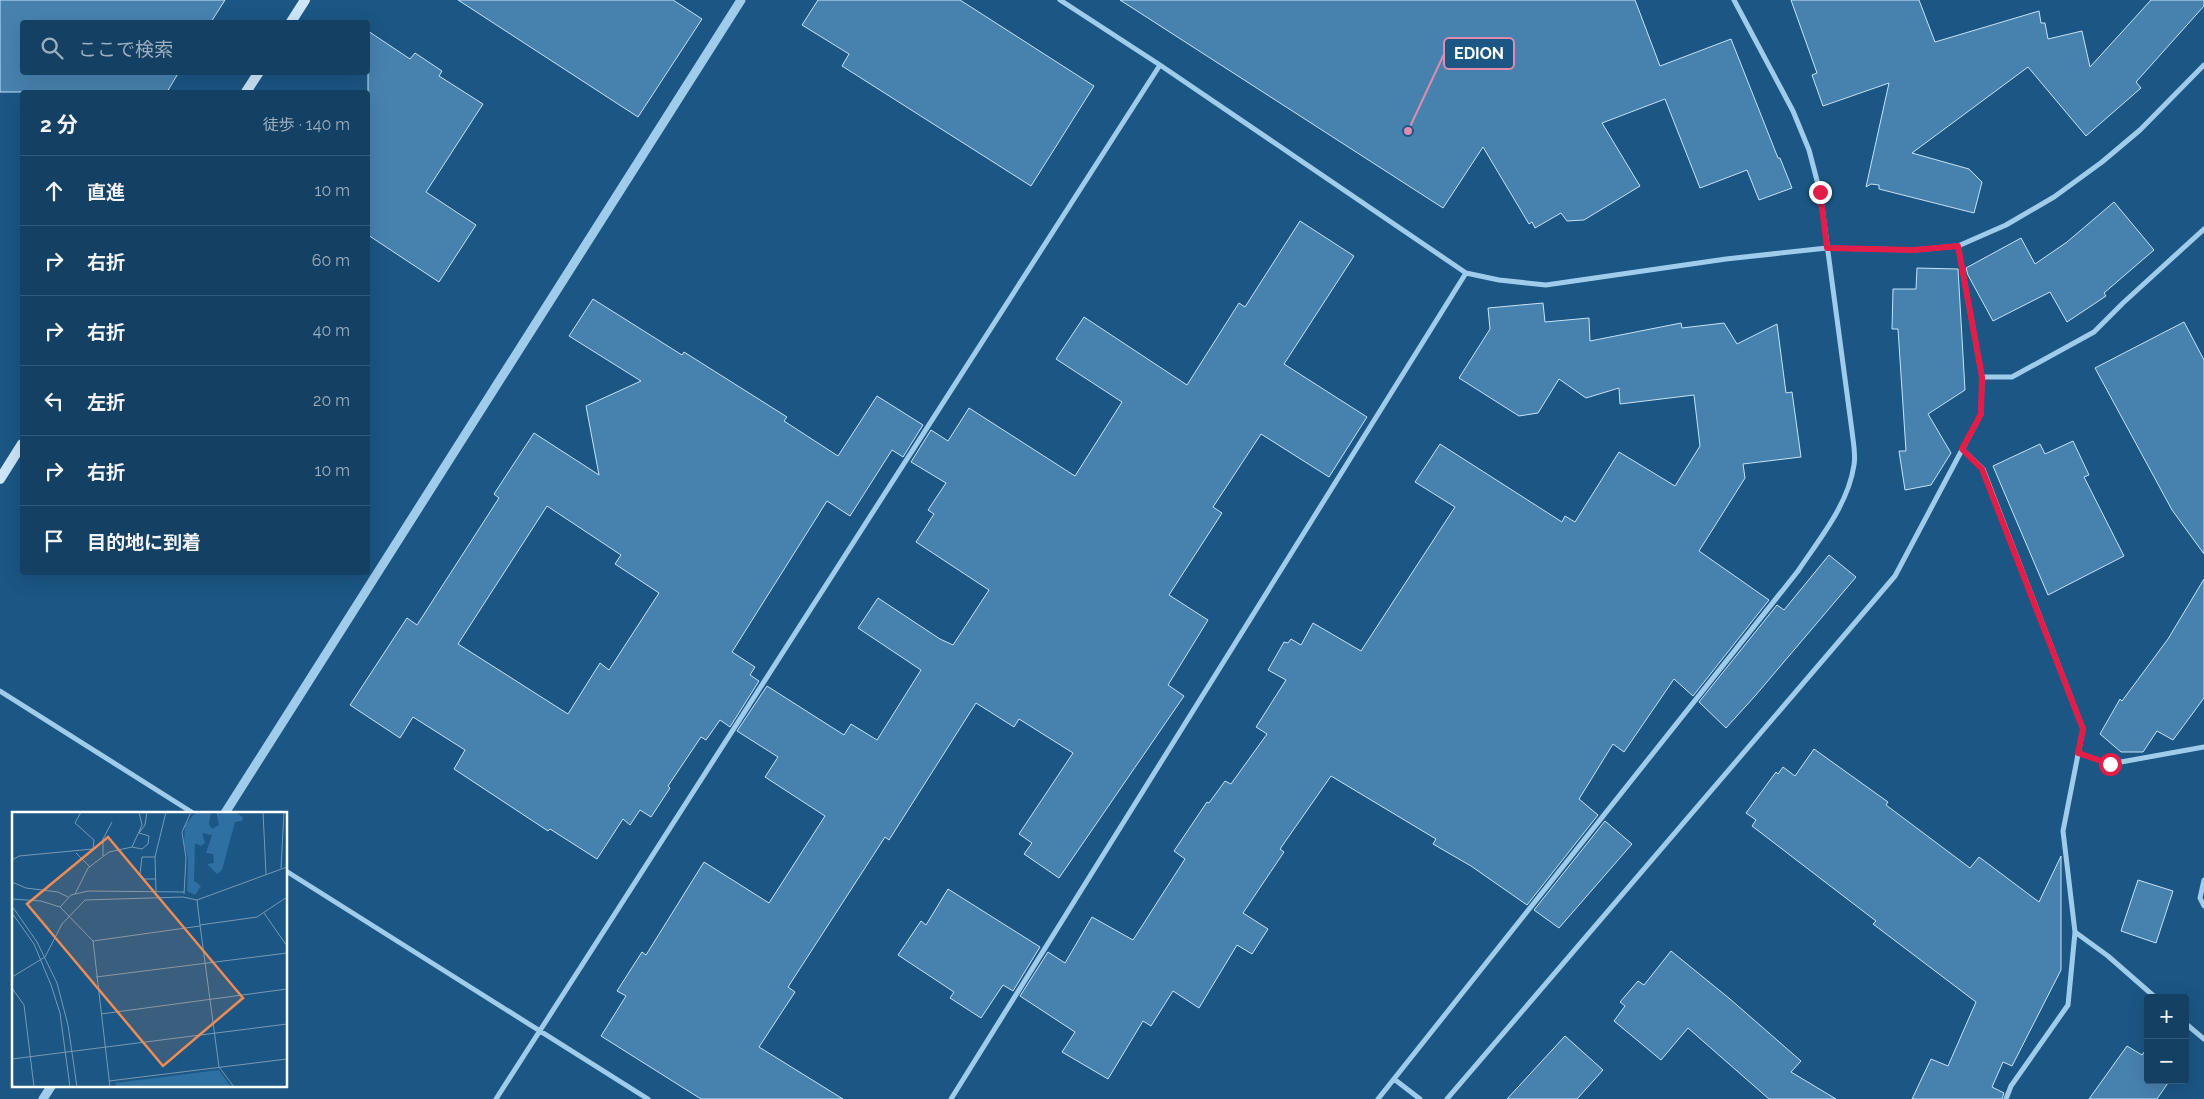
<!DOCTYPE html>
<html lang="ja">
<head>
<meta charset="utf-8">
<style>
  body { margin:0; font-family:Raleway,"Noto Sans JP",sans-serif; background:#1d4769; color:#f1f3f6 }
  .controls { position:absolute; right:15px; bottom:15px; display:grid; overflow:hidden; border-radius:5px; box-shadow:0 5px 20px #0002 }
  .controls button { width:45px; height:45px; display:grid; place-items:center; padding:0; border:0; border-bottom:1px solid #335978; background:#144063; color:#f1f3f6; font:25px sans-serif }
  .stop { position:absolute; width:15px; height:15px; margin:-11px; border:4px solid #e11d48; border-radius:50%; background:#fff }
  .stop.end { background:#e11d48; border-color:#fff; box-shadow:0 1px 5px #0008 }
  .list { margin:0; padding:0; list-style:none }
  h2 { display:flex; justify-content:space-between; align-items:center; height:65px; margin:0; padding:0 20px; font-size:21px }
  h2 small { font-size:16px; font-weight:400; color:#9dafbe }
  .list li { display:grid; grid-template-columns:32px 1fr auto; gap:15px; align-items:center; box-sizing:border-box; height:70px; padding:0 20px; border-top:1px solid #335978 }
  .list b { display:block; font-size:19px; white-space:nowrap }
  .list em { font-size:16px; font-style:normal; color:#9dafbe }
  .icon { flex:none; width:28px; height:28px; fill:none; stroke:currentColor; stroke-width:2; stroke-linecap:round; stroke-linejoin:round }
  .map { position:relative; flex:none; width:2204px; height:1099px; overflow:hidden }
  .search { position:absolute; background:#144063; box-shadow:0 5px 20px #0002; left:20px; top:20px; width:350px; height:55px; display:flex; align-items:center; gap:12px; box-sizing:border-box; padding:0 18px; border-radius:5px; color:#9dafbe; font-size:19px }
  .panel { position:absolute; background:#144063; box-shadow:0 5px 20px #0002; left:20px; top:90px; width:350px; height:485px; border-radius:5px }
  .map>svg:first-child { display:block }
  .building { fill:#4782af; stroke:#c5e3f8; fill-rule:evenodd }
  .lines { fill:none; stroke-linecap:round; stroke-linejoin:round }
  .minor { stroke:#a0cceb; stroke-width:5 }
  .tertiary { stroke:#a0cceb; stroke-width:9 }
  .secondary { stroke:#cce5f8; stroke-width:10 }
  .route { stroke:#e11d48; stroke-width:6 }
  .inset-road { fill:none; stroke:#769ab5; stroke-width:1 }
  .view { fill:#ef8b55; fill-opacity:0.15; stroke:#ef8b55; stroke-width:2.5 }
  .inset-edge { fill:none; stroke:#fff; stroke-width:2.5 }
  .leader { fill:none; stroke:#e08cad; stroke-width:2 }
  .callout-dot { fill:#e08cad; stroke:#1b5684; stroke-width:2 }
  .callout { fill:#1b5684; stroke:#e08cad; stroke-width:2 }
  .callout-label { font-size:16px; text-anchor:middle; font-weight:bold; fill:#fff }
</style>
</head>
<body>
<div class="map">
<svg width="2204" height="1099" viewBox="0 0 2204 1099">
  <rect width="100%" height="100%" fill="#1b5684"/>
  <path class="building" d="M 0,0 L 225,0 L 211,22 L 22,22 L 22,72 L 179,72 L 167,92 L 0,92 Z
    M 458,0 L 673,0 L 702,19 L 638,117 Z
    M 818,0 L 960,0 L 1094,86 L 1031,186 L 842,66 L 849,54 L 802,25 Z
    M 1120,0 L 1635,0 L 1660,66 L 1731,39 L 1778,158 L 1780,158 L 1792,188 L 1759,200 L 1747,170 L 1700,188 L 1665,99 L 1602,123 L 1640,186 L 1584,220 L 1567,221 L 1561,213 L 1535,228 L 1532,222 L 1529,224 L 1483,147 L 1443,208 Z
    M 1791,0 L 1919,0 L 1935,42 L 2039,11 L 2041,23 L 2045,23 L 2048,39 L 2082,31 L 2090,67 L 2151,0 L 2204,0 L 2204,6 L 2136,82 L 2141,88 L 2086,136 L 2028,67 L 1912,153 L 1969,169 L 1982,182 L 1974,213 L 1879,189 L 1879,185 L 1871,184 L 1866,187 L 1889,83 L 1823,106 L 1812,75 L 1817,73 Z
    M 368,31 L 410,59 L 415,53 L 442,71 L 439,76 L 483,104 L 426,192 L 476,225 L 439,282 L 368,235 Z
    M 2114,202 L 2154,250 L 2104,293 L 2106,296 L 2067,322 L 2050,292 L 1993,321 L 1968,275 L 1966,268 L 2021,238 L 2035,264 L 2067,242 Z
    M 1300,221 L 1354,256 L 1284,364 L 1367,417 L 1329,477 L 1261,434 L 1213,507 L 1222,513 L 1169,595 L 1208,620 L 1168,685 L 1184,696 L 1059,878 L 1024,854 L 1032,843 L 1019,834 L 1073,753 L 1019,719 L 1014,727 L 976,703 L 889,840 L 885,837 L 788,987 L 795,992 L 759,1047 L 843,1099 L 701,1099 L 601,1036 L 626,996 L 617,991 L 642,952 L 646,955 L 704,862 L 769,903 L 825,816 L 765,777 L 778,757 L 737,731 L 767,686 L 844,735 L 851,724 L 877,740 L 921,670 L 858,628 L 878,598 L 940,639 L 953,645 L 989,590 L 916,542 L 934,514 L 928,510 L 946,483 L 911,462 L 931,430 L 948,441 L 969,408 L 1075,476 L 1122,402 L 1056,359 L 1084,317 L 1187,385 L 1239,303 L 1245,307 Z
    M 1917,268 L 1958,269 L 1965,390 L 1928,414 L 1951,453 L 1931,485 L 1905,490 L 1899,451 L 1906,451 L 1898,329 L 1892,329 L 1893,289 L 1916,289 Z
    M 593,299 L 682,355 L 684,352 L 787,417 L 784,421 L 838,456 L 877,396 L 923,425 L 903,457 L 892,450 L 850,516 L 827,501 L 732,652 L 755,667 L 750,675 L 759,681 L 730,727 L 720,720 L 706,740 L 701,737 L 668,786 L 670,788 L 651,817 L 640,810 L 630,825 L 623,819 L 597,859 L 550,829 L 548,831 L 454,769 L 465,750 L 413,717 L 400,738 L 350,705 L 407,618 L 417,625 L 499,498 L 494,494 L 534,433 L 599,475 L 586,406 L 641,381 L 569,336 ZM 547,506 L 621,555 L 615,564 L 659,593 L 609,670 L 600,663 L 568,714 L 458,644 Z
    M 1543,303 L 1545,322 L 1589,318 L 1590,341 L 1681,323 L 1682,328 L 1724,323 L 1737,344 L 1777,324 L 1786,393 L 1792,392 L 1801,457 L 1743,464 L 1745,478 L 1699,551 L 1769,600 L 1693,696 L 1674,679 L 1624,752 L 1613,744 L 1579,799 L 1598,815 L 1527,905 L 1471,866 L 1433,844 L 1436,839 L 1331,776 L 1280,849 L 1284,852 L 1243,913 L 1268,929 L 1252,954 L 1237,945 L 1199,1008 L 1173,991 L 1151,1026 L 1143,1021 L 1108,1079 L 1062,1052 L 1075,1032 L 1020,996 L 1048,952 L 1065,963 L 1092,917 L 1133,940 L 1185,859 L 1174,851 L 1207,802 L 1209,803 L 1225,781 L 1231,784 L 1267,734 L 1256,727 L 1286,680 L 1268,670 L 1284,642 L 1288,643 L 1291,639 L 1301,645 L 1313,623 L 1361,651 L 1455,507 L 1415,482 L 1440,444 L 1562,522 L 1565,516 L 1575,522 L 1619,452 L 1675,486 L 1700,446 L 1694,395 L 1620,404 L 1619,388 L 1586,398 L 1559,379 L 1538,413 L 1519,416 L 1459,378 L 1490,329 L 1488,308 Z
    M 2184,322 L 2204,360 L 2204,554 L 2172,510 L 2095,368 Z
    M 2073,441 L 2089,475 L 2084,477 L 2124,556 L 2048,595 L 1993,466 L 2040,444 L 2045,454 Z
    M 1829,555 L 1856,577 L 1755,696 L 1726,728 L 1699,702 L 1777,605 L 1784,610 Z
    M 2204,579 L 2204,698 L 2173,740 L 2157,731 L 2143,752 L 2121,752 L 2100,734 L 2120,699 L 2122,701 L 2168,639 Z
    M 1814,749 L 1888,802 L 1886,805 L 1970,868 L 1979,857 L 2039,902 L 2061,856 L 2061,970 L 2012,1066 L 2003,1062 L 1992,1087 L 2004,1093 L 2002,1099 L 1912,1099 L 1931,1059 L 1948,1066 L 1976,1002 L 1873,924 L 1876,921 L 1752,826 L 1756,820 L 1746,813 L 1776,772 L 1778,774 L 1783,767 L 1795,776 Z
    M 1605,821 L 1632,844 L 1559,928 L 1534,910 Z
    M 2138,880 L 2173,891 L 2156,943 L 2121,931 Z
    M 948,889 L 1040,947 L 1013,991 L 1003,985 L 981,1018 L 950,998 L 954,992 L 898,955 L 921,921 L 926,925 Z
    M 1671,951 L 1730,999 L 1801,1061 L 1791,1072 L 1836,1099 L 1769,1099 L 1688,1028 L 1661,1060 L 1614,1021 L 1625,1006 L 1620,1002 L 1638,981 L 1644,985 Z
    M 1565,1036 L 1603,1070 L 1577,1099 L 1507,1099 Z
    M 2127,1046 L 2142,1055 L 2148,1047 L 2148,1080 L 2170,1080 L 2157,1099 L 2089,1099 Z"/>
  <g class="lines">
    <path class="minor" d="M 1060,0 L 1160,65 L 1466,273 L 1499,280 L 1546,285 L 1726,259 L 1827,248 L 1914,250 L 1958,246 L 2006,225 L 2054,197 L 2102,162 L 2140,130 L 2204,65
      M 1982,377 L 2012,377 L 2094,332 L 2123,303 L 2204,229
      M 1962,449 L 1983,469 L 2083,729 L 2063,831 L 2075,932 L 2068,1005 L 2011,1086 L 2006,1099
      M 0,691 L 193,813
      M 2078,753 L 2110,764 L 2204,747
      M 286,871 L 648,1099
      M 2204,880 L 2200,898 L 2204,906
      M 2075,932 L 2108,956 L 2156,998
      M 2185,1023 L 2204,1039
      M 1394,1079 L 1420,1099
      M 496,1099 L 1160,65
      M 951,1099 L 1466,273
      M 1378,1099 L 1798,571 C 1820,538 1848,505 1854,465 C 1856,455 1853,441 1852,431 L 1820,192 L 1809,150 L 1793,111 L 1734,0
      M 1447,1099 L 1895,576 L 1981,414 L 1982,377 L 1958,246"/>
    <path class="tertiary" d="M 225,813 L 741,0
      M 43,1099 L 52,1085"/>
    <path class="secondary" d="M 291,22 L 305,0
      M 246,92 L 259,72
      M 0,479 L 22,444"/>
  </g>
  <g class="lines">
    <path class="route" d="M 1820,192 L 1827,248 L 1914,250 L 1958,246 L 1982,377 L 1981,414 L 1962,449 L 1982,469 L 2083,729 L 2078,753 L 2110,764"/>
  </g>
  <g transform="translate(12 812)">
    <rect width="275" height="275" fill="#1b5684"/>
    <path d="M 184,0 L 199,0 L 197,12 L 200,17 L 207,13 L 204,0 L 223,0 L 231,5 L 230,9 L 223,10 L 210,58 L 205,62 L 195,52 L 202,51 L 201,42 L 194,41 L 200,23 L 190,21 L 193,31 L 189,34 L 183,31 L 182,69 L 189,74 L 183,83 L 175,79 L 176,46 L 172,31 L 173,13 ZM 207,258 L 219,275 L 105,275 L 103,271 Z" fill="#2e70a2"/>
    <path class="inset-road" d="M 251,0 L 254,62M 120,35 L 130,37 L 136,32 L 137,24 L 127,21 L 133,13 L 135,0M 64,41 L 78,55M 91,44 L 91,27 L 100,10M 0,48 L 7,44 L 81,37 L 82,28 L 63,11 L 69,0M 269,56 L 272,0M 143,67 L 132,67 L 128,62 L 130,45 L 143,45M 0,70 L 14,76 L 46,80 L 56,85M 144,80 L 143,45 L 154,0M 63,82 L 76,56 L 97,40 L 120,35 L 130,13 L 127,0M 172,82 L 174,46 L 170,20 L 179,0M 0,87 L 29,89 L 48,95 L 81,129 L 98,275M 185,88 L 188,113 L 245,105 L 275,85M 0,94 L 25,130 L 45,171 L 56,213 L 65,275M 48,95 L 59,83 L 76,79 L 172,80M 0,101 L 22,132 L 39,173 L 48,201 L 58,275M 252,101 L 275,134M 188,113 L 207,255 L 222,275M 81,129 L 188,114M 0,165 L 33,145 L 50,112 L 73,88 L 171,85 L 185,88 L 275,55M 84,165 L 275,141M 0,176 L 12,193 L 22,275M 89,202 L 275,177M 0,247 L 275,212M 97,269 L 275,247"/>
    <path class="view" d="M 96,25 L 231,186 L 151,254 L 15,92 Z"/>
    <rect width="275" height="275" class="inset-edge"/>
  </g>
  <path class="leader" d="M1408 131L1444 54"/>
  <circle class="callout-dot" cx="1408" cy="131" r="5"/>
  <rect class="callout" x="1444" y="38" width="70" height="31" rx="5"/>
  <g class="callout-label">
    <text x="1479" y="59">EDION</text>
  </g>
</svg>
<div class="controls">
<button>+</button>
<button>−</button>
</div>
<div class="stop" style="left:2110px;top:764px"></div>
<div class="stop end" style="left:1820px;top:192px"></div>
<div class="search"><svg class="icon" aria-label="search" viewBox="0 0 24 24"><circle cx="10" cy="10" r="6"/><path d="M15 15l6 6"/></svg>ここで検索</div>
<section class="panel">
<h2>2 分<small>徒歩 · 140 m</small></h2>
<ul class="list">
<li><svg class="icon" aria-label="ahead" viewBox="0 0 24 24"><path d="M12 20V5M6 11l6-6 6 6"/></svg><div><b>直進</b></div><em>10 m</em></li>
<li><svg class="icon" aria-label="right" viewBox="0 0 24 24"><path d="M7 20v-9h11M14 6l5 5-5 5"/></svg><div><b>右折</b></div><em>60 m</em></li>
<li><svg class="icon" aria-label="right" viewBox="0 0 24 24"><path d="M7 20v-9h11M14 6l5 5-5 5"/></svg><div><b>右折</b></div><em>40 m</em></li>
<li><svg class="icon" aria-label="left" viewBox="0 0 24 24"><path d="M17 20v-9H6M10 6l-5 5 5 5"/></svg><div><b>左折</b></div><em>20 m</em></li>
<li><svg class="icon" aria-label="right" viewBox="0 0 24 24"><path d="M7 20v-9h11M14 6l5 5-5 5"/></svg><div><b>右折</b></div><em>10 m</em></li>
<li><svg class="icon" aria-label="arrive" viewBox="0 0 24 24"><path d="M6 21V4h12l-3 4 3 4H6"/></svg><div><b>目的地に到着</b></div></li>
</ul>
</section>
</div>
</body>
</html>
